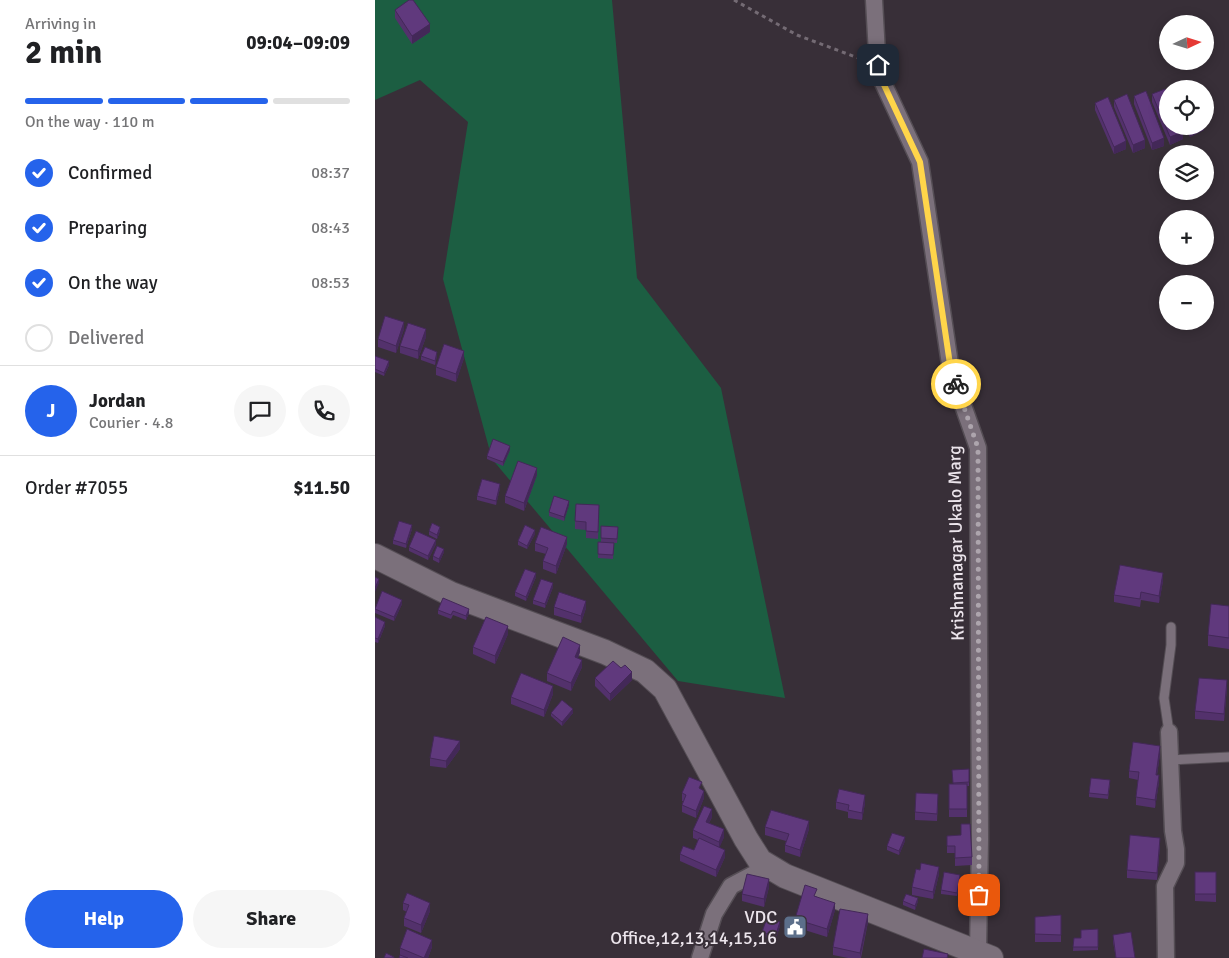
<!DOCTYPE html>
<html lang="en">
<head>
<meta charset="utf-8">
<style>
  :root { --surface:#fff; --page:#f6f6f6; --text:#202124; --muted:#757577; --line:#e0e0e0; --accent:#2563eb }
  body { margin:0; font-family:Signika,sans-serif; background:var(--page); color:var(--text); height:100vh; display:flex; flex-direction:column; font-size:19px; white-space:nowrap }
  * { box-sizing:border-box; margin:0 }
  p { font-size:16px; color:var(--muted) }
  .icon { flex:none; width:28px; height:28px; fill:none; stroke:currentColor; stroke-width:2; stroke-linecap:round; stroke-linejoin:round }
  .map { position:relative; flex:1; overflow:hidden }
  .sheet { display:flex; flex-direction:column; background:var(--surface); width:375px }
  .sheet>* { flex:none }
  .needle { width:32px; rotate:86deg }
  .fabs { position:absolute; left:784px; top:15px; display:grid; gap:10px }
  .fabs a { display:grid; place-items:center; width:55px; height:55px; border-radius:50%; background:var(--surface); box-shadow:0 2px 12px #0003; font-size:25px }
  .pin { position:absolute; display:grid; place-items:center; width:42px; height:42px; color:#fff; margin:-21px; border-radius:10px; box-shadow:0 2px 8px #0006 }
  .courier { position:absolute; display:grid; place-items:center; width:50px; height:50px; margin:-25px; border:4px solid #ffd54a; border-radius:50%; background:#fff; color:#222; box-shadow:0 1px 6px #0007 }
  .overview em { font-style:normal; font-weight:800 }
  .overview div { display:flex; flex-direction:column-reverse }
  .overview { display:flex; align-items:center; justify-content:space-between; height:85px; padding:0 25px }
  h1 { font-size:32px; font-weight:800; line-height:38px }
  .bar { display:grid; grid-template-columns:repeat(4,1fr); gap:8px 5px; align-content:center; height:60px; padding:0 25px }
  .bar i { height:6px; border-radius:4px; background:var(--line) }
  .bar .active { background:var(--accent) }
  .bar p { grid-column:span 4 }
  .line { display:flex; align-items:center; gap:12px; padding:0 25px; border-top:1px solid var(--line) }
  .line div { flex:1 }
  .round { display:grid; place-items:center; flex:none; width:52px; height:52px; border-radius:26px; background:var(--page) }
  ol { padding:0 25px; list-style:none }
  li { display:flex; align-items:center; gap:15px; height:55px }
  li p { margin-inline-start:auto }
  li .icon { padding:5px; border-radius:50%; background:var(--accent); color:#fff; stroke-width:4 }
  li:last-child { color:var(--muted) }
  li i { width:28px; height:28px; border:2px solid var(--line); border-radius:50% }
  .action { display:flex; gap:10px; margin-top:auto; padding:10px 25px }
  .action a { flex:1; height:58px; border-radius:30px; background:var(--accent); color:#fff; font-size:20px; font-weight:800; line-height:58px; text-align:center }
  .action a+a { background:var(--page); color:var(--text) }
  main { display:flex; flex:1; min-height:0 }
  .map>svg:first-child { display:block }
  .green { fill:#1c5e42 }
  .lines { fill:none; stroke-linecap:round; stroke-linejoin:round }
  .lane-casing { stroke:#544d54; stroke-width:11 }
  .street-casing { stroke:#544d54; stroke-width:19 }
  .secondary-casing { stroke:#544d54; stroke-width:26 }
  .path { stroke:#746b74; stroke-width:3; stroke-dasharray:4 4; stroke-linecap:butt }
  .lane { stroke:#7b707b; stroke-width:9 }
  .street { stroke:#7b707b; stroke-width:16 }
  .secondary { stroke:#7b707b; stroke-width:24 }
  .wall { fill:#53316c }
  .shaded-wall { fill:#432858 }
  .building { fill:#60397d; stroke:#432858 }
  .done { stroke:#ada5ad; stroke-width:5; stroke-dasharray:0 9 }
  .route { stroke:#ffd54a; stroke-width:6 }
  .labels { text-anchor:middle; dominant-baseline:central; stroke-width:4; stroke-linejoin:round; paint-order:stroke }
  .street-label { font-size:18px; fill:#ece5ec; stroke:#382f38 }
  .poi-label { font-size:18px; fill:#ece5ec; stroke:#382f38; text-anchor:end }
</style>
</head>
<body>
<main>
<section class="sheet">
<div class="overview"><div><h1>2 min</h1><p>Arriving in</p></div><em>09:04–09:09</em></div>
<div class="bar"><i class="active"></i><i class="active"></i><i class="active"></i><i></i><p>On the way · 110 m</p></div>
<ol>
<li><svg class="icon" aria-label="check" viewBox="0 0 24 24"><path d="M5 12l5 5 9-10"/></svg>Confirmed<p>08:37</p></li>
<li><svg class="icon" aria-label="check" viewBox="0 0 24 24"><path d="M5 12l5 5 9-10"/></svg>Preparing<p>08:43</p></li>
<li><svg class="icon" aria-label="check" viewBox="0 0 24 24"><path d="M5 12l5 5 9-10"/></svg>On the way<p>08:53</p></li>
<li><i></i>Delivered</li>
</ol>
<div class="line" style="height:90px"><b class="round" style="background:var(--accent);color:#fff">J</b><div><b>Jordan</b><p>Courier · 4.8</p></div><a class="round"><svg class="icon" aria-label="chat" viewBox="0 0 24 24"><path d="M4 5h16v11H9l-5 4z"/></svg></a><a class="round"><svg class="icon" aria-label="phone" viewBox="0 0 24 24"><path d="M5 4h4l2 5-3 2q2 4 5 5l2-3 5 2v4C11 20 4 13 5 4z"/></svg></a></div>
<div class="line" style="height:65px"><div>Order #7055</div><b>$11.50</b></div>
<div class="action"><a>Help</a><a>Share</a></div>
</section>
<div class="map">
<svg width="854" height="958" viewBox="0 0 854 958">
  <rect width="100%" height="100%" fill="#382f38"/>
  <!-- green -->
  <path class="green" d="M0 0H237L262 278 346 388 410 698 303 681 117 459 68 279 93 122 45 80 0 100Z"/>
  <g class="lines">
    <!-- lane casing -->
    <g class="lane-casing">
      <g id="lane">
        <path d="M794 732 789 698 796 645V627"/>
        <path d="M795 760 854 757"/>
      </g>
    </g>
    <!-- street casing -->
    <g class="street-casing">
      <g id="street">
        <path d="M499 0 503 72 545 162 576 371 603 448 605 839 603 951"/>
        <path d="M325 958 339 914 356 886 394 866"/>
        <path d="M791 958 790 886 801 863V849L798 831 794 732"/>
      </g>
    </g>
    <!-- secondary casing -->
    <g class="secondary-casing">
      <path id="secondary" d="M0 556 76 594 230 652 270 671 290 689 371 839 385 861 410 876 616 958"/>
    </g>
    <!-- path -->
    <path class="path" d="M359 0 422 35 486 59"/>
    <!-- lane -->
    <use href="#lane" class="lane"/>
    <!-- street -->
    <use href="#street" class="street"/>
    <!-- secondary -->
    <use href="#secondary" class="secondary"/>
  </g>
  <!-- wall -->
  <g class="wall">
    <path d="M20 10 55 32 37 44 20 18Z"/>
    <path d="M777 94 808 139 795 145 777 102Z"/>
    <path d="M759 96 789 146 777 150 759 104Z"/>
    <path d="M739 100 770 148 758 153 739 107Z"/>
    <path d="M720 103 751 149 739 154 720 110Z"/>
    <path d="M810 126H829V130L815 137Z"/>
    <path d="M29 329 21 353 3 347V339Z"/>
    <path d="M51 337 43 359 25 353V346Z"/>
    <path d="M0 356 14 365 9 376 0 372Z"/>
    <path d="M46 356H62L60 365 46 360Z"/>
    <path d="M89 358 81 382 61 375V367Z"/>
    <path d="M135 450 128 466 112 459V456Z"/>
    <path d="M162 475 149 511 130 503V496Z"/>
    <path d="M125 488 121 505 102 500V496Z"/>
    <path d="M194 505 189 521 174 516V512Z"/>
    <path d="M224 512 223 539 211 538V530L200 529V521Z"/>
    <path d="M226 526 243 527 242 543 226 542Z"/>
    <path d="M37 529 31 548 18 544V540Z"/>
    <path d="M54 531H65L62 539 54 535Z"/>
    <path d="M160 534 152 549 143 545V541Z"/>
    <path d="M223 542 239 543 238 559 223 558Z"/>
    <path d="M160 543 192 544 181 574 168 569V561L171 554 160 551Z"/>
    <path d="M61 544 53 560 34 551V547Z"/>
    <path d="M69 552 64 563 58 560V556Z"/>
    <path d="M161 577 151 601 140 596V592Z"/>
    <path d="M788 581 784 603 766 600 765 607 739 602V595Z"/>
    <path d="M178 587 170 608 158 604V600Z"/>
    <path d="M27 604 19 621 0 613V608Z"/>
    <path d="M854 606V649L833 646V635Z"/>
    <path d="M179 607 211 608 206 623 179 615Z"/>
    <path d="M63 610 94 613 91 620 78 615 76 619 63 614Z"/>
    <path d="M0 617 10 626 3 643 0 642Z"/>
    <path d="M133 634 120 664 98 654V647Z"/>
    <path d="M205 652 203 658 207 667 196 691 172 681V673Z"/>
    <path d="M246 668 257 680 235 701 220 686V678Z"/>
    <path d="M852 687 849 721 820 719V711Z"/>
    <path d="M178 694 169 717 136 704V697Z"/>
    <path d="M176 713H198L187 726 176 716Z"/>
    <path d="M85 749 71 768 55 766V758Z"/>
    <path d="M785 754 782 775 784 782 780 808 761 805V797L763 780 754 778V771Z"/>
    <path d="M594 769V786H592V817H574V784H578Z"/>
    <path d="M735 784 733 799 714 797V793Z"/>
    <path d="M327 790 329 798 321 818 307 812V805L308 801H307V793Z"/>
    <path d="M461 802 490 803 487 820 473 818V812L461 809Z"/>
    <path d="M563 802 562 821 540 820V812Z"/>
    <path d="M337 817 334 823 349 837 344 847 350 857 341 877 305 861V854L319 850 323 840 318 838V830Z"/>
    <path d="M390 827 434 829 425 857 410 852V845L411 841 390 835Z"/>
    <path d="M572 836 597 857V865L580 866V853H572Z"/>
    <path d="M530 841 524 855 512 850V846Z"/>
    <path d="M785 845 782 880 752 878V870Z"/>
    <path d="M820 872H841V902L820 901Z"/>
    <path d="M564 874 558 899 537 895V887Z"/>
    <path d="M585 878 582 896 566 894V890Z"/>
    <path d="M394 887 389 907 367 901V894Z"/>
    <path d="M442 896V897L460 910 452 937 420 927V919Z"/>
    <path d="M528 901H543L540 910 528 905Z"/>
    <path d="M28 903 55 911 46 933 29 926V918L32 912 28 910Z"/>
    <path d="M686 915V942H660V917Z"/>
    <path d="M493 922 486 958H473L458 955V947Z"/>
    <path d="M405 926 400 941 387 936V932Z"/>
    <path d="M723 929V950L698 951 699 938H706Z"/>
    <path d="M738 935 760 958H741L738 942Z"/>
    <path d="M57 947 53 958H24L25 956V948Z"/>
  </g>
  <!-- shaded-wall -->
  <g class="shaded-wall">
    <path d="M55 24V32L37 44V36Z"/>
    <path d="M822 126H829V130L815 137V130Z"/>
    <path d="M808 132V139L795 145V137Z"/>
    <path d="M789 138V146L777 150V143Z"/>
    <path d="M770 140V148L758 153V145Z"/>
    <path d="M751 141V149L739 154V147Z"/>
    <path d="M29 322V329L21 353V346Z"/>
    <path d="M51 329V337L43 359V351Z"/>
    <path d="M89 351V358L81 382V374Z"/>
    <path d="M62 352V356L60 365V361Z"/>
    <path d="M14 361V365L9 376V373Z"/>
    <path d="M135 446V450L128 466V462Z"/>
    <path d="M162 468V475L149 511V503Z"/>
    <path d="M125 484V488L121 505V501Z"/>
    <path d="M194 501V505L189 521V517Z"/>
    <path d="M37 525V529L31 548V544Z"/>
    <path d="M65 527V531L62 539V535Z"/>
    <path d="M160 530V534L152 549V546Z"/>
    <path d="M192 537V544L181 574V566Z"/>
    <path d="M61 540V544L53 560V556Z"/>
    <path d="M69 549V552L64 563V559Z"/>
    <path d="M161 573V577L151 601V597Z"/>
    <path d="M788 573V581L784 603V596Z"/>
    <path d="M4 579V583L0 592V588Z"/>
    <path d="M178 583V587L170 608V604Z"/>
    <path d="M27 600V604L19 621V617Z"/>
    <path d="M211 601V608L206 623V616Z"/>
    <path d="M94 609V613L91 620V616Z"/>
    <path d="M10 622V626L3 643V639Z"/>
    <path d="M133 626V634L120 664V656Z"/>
    <path d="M205 645V652L200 664V657Z"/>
    <path d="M207 660V667L196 691V683Z"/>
    <path d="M257 672V680L235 701V694Z"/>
    <path d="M852 680V687L849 721V714Z"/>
    <path d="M178 686V694L169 717V710Z"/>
    <path d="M198 709V713L187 726V722Z"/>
    <path d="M85 741V749L71 768V761Z"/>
    <path d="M785 746V754L781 782V775Z"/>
    <path d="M784 775V782L780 808V800Z"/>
    <path d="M329 791V798L321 818V811Z"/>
    <path d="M490 795V803L487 820V813Z"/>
    <path d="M337 809V817L331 829V822Z"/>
    <path d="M434 821V829L425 857V850Z"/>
    <path d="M349 829V837L344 849V842Z"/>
    <path d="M530 837V841L524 855V851Z"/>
    <path d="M785 838V845L782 880V873Z"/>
    <path d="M350 850V857L341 877V870Z"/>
    <path d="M564 867V874L558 899V892Z"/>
    <path d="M394 879V887L389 907V899Z"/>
    <path d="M543 898V901L540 910V906Z"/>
    <path d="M55 903V911L46 933V925Z"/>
    <path d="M460 903V910L452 937V929Z"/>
    <path d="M493 914V922L485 958V953Z"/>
    <path d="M405 922V926L400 941V937Z"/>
    <path d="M57 940V947L53 958H49Z"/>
  </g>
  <!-- building -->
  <g class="building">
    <path d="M34 0H38L55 24 37 36 20 10Z"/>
    <path d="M809 81 812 89H795V88Z"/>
    <path d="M790 89 792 95V126H805L808 132 795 137 777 94Z"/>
    <path d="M771 91 789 138 777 143 759 96Z"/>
    <path d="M752 94 770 140 758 145 739 100Z"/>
    <path d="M733 97 751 141 739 147 720 103Z"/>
    <path d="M813 126H822L815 130Z"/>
    <path d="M10 316 29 322 21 346 3 339Z"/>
    <path d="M33 323 51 329 43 351 25 346Z"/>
    <path d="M69 344 89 351 81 374 61 367Z"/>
    <path d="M50 347 62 352 60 361 46 356Z"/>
    <path d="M0 356 14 361 9 373 0 369Z"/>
    <path d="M118 439 135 446 128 462 112 456Z"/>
    <path d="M143 461 162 468 149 503 130 496Z"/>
    <path d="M107 479 125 484 121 501 102 496Z"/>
    <path d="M179 496 194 501 189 517 174 512Z"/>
    <path d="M201 504 224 505 223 532 211 531V522L200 521Z"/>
    <path d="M24 521 37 525 31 544 18 540Z"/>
    <path d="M57 523 65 527 62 535 54 531Z"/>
    <path d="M150 525 160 530 152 546 143 541Z"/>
    <path d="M226 526 243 527 242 539 226 538Z"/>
    <path d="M166 527 192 537 181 566 168 561 173 548 160 543Z"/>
    <path d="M41 531 61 540 53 556 34 547Z"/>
    <path d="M223 542 239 543 238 555 223 554Z"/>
    <path d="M62 546 69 549 64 559 58 556Z"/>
    <path d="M745 565 788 573 784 596 766 592 765 599 739 595Z"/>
    <path d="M150 569 161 573 151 597 140 592Z"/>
    <path d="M0 577 4 579 0 588Z"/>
    <path d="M166 579 178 583 170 604 158 600Z"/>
    <path d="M7 591 27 600 19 617 0 609Z"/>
    <path d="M184 592 211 601 206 616 179 607Z"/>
    <path d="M68 598 94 609 91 616 78 611 76 615 63 610Z"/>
    <path d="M836 604 854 606V638L833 635Z"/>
    <path d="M0 617 10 622 3 639 0 638Z"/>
    <path d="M111 617 133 626 120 656 98 647Z"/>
    <path d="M188 637 205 645 200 657 207 660 196 683 172 673Z"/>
    <path d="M238 661 246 668 250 665 257 672 235 694 220 678Z"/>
    <path d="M146 673 178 686 169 710 136 697Z"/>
    <path d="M824 678 852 680 849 714 820 711Z"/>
    <path d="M187 700 198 709 187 722 176 713Z"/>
    <path d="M59 736 85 741 71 761 55 758Z"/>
    <path d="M758 742 785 746 781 775H784L780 800 761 797 764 772 754 771Z"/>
    <path d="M594 769V782L578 783 577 770Z"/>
    <path d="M314 777 327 782 324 788 329 791 321 811 307 805 311 795 307 793Z"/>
    <path d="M716 778 735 780 733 795 714 793Z"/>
    <rect x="574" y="784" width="18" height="25"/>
    <path d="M464 789 490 795 487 813 473 810 474 805 461 802Z"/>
    <path d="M541 793 563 794 562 814 540 812Z"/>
    <path d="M329 806 337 809 331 822 349 829 344 842 318 830Z"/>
    <path d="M396 810 434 821 425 850 410 845 414 834 390 827Z"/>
    <path d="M586 824H595L597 857 580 858V846H572V836L586 835Z"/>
    <path d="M517 833 530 837 524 851 512 846Z"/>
    <path d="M755 835 785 838 782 873 752 870Z"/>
    <path d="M324 838 350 850 341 870 305 854 308 846 319 850Z"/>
    <path d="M546 863 564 867 558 892 537 887 541 869 545 870Z"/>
    <path d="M569 872 585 875 582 893 566 890Z"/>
    <rect x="820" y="872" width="21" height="22"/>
    <path d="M372 874 394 879 389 899 367 894Z"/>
    <path d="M430 885 442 889 439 896 460 903 452 929 420 919Z"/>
    <path d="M32 893 55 903 46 925 29 918 34 905 28 903Z"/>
    <path d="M531 894 543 898 540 906 528 901Z"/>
    <path d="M465 909 493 914 485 953 458 947Z"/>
    <path d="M686 915V935L660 934V917Z"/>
    <path d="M392 918 405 922 400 937 387 932Z"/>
    <path d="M32 929 57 940 49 958 25 948Z"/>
    <path d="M723 929V947H698L699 938H706V930Z"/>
    <path d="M756 932 760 958H741L738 935Z"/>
    <path d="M549 949 573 954 572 958H547Z"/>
    <path d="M11 953 19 957V958H9Z"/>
    <path d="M25 955 33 958H24Z"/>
  </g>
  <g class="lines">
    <!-- done -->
    <path class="done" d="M581 384 603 448 604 895"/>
    <!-- route -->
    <path class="route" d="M503 65V72L545 162 576 371 581 384"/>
  </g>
  <!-- icons -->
  <defs>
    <g id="civic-square" transform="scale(1.25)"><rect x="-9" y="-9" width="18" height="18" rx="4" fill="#5c6f8a" stroke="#382f38"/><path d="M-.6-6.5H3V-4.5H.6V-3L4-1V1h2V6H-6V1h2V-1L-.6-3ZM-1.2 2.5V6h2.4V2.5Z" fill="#fff"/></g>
  </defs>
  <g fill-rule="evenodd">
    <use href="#civic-square" x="420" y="927"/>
  </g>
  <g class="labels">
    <!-- street labels -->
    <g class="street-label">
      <text transform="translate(581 543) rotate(-91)">Krishnanagar Ukalo Marg</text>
    </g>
    <!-- poi labels -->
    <g class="poi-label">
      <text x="402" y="917">VDC<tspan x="402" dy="21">Office,12,13,14,15,16</tspan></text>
    </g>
  </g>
</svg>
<div class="fabs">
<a><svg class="needle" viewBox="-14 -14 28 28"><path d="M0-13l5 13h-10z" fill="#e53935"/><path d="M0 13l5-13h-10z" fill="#757577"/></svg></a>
<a><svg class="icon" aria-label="locate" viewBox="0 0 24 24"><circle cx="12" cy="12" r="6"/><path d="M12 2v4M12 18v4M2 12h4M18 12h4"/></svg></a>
<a><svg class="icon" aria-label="layers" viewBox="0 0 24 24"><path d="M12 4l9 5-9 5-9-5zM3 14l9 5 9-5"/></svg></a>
<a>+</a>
<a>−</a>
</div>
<div class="pin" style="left:604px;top:895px;background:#ea580c"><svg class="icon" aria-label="bag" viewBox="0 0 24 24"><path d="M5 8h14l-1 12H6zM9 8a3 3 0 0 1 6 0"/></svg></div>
<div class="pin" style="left:503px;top:65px;background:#1f2937"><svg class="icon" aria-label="home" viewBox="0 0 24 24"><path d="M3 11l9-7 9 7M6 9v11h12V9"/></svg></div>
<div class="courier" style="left:581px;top:384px"><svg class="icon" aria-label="bike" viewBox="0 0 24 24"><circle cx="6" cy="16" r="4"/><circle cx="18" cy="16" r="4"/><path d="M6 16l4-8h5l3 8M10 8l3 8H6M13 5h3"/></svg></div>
</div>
</main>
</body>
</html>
